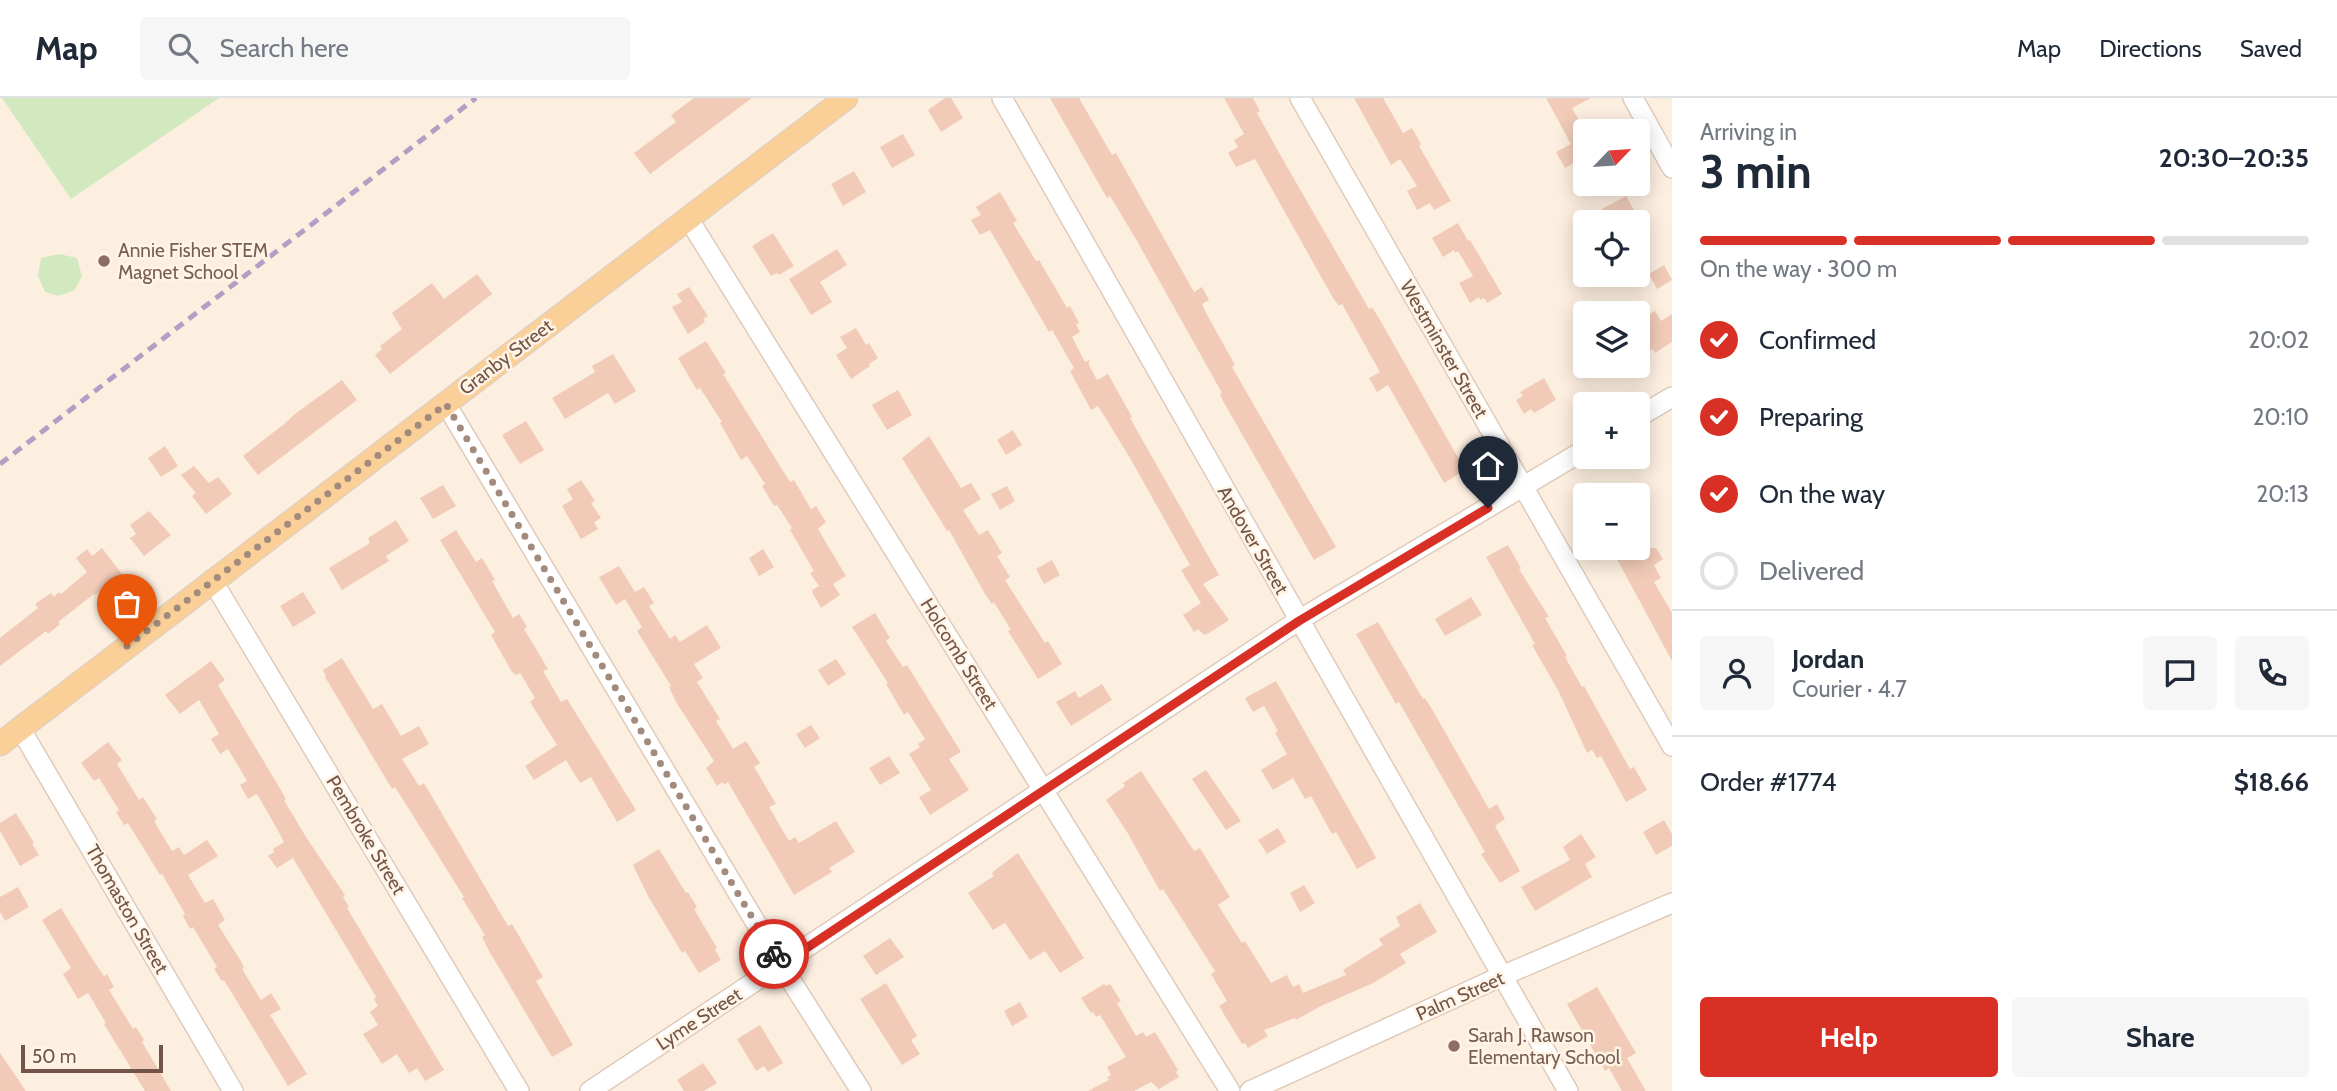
<!DOCTYPE html>
<html lang="en">
<head>
<meta charset="utf-8">
<style>
  :root { --surface:#fff; --page:#f6f6f7; --text:#1f2937; --muted:#747a83; --line:#e0e1e3; --accent:#d93025 }
  body { margin:0; font-family:Cabin,sans-serif; background:var(--page); color:var(--text); height:100vh; display:flex; flex-direction:column; font-size:26px; white-space:nowrap }
  * { box-sizing:border-box; margin:0 }
  p { font-size:23px; color:var(--muted) }
  .icon { flex:none; width:38px; height:38px; fill:none; stroke:currentColor; stroke-width:2; stroke-linecap:round; stroke-linejoin:round }
  .map { position:relative; flex:1; overflow:hidden }
  .sheet { display:flex; flex-direction:column; background:var(--surface); width:665px }
  .sheet>* { flex:none }
  .needle { width:46px; rotate:65deg }
  .buttons { position:absolute; left:1573px; top:21px; display:grid; gap:14px }
  .buttons a { display:grid; place-items:center; width:77px; height:77px; border-radius:7px; background:var(--surface); box-shadow:0 4px 18px #0003; font-size:35px }
  .scale { position:absolute; left:21px; bottom:18px; width:142px; box-sizing:border-box; padding-left:7px; border:4px solid #725548; border-top:0; font-size:19px; line-height:24px; white-space:nowrap; color:#725548; -webkit-text-stroke:5px #fff4e6; paint-order:stroke }
  .pin { position:absolute; display:grid; place-items:center; width:60px; height:60px; color:#fff; margin:-72px -30px; border-radius:50% 50% 50% 0; rotate:-45deg; box-shadow:0 0 7px #0007 }
  .pin .icon { rotate:45deg }
  .courier { position:absolute; display:grid; place-items:center; width:70px; height:70px; margin:-35px; border:5px solid #d93025; border-radius:50%; background:#fff; color:#222; box-shadow:0 2px 9px #0007 }
  .overview em { font-style:normal; font-weight:700 }
  .overview div { display:flex; flex-direction:column-reverse }
  .overview { display:flex; align-items:center; justify-content:space-between; height:119px; padding:0 28px }
  h1 { font-size:46px; font-weight:700; line-height:52px }
  .bar { display:grid; grid-template-columns:repeat(4,1fr); gap:10px 7px; align-content:center; height:84px; padding:0 28px }
  .bar i { height:9px; border-radius:5px; background:var(--line) }
  .bar .current { background:var(--accent) }
  .bar p { grid-column:span 4 }
  .line { display:flex; align-items:center; gap:18px; padding:0 28px; border-top:2px solid var(--line) }
  .line div { flex:1 }
  .round { display:grid; place-items:center; flex:none; width:74px; height:74px; border-radius:7px; background:var(--page) }
  ol { padding:0 28px; list-style:none }
  li { display:flex; align-items:center; gap:21px; height:77px }
  li p { margin-inline-start:auto }
  li .icon { padding:7px; border-radius:50%; background:var(--accent); color:#fff; stroke-width:4 }
  li:last-child { color:var(--muted) }
  li i { width:38px; height:38px; border:4px solid var(--line); border-radius:50% }
  .action { display:flex; gap:14px; margin-top:auto; padding:14px 28px }
  .action a { flex:1; height:80px; border-radius:7px; background:var(--accent); color:#fff; font-size:28px; font-weight:700; line-height:80px; text-align:center }
  .action a+a { background:var(--page); color:var(--text) }
  header { display:flex; align-items:center; gap:42px; box-sizing:border-box; height:98px; padding:0 35px; background:var(--surface); border-bottom:2px solid var(--line) }
  header strong { font-size:33px }
  nav { display:flex; gap:38px; margin-inline-start:auto; font-size:24px }
  .search { width:490px; height:63px; background:var(--page); display:flex; align-items:center; gap:18px; box-sizing:border-box; padding:0 24px; border-radius:7px; color:var(--muted); font-size:26px }
  main { display:flex; flex:1; min-height:0 }
  .map>svg:first-child { display:block }
  .green { fill:#d2e9bf }
  .building { fill:#f1cbb8 }
  .lines { fill:none; stroke-linecap:round; stroke-linejoin:round }
  .minor-casing { stroke:#dfcbbc; stroke-width:22 }
  .major-casing { stroke:#d8cfcc; stroke-width:25 }
  .minor { stroke:#fff; stroke-width:19 }
  .major { stroke:#fad098; stroke-width:23 }
  .rail { stroke:#b1a0c4; stroke-width:5; stroke-dasharray:10 7; stroke-linecap:butt }
  .done { stroke:#a28b7d; stroke-width:7; stroke-dasharray:0 12.6 }
  .route { stroke:#d93025; stroke-width:9 }
  .education-dot { fill:#8d6e63; stroke:#fff4e6; stroke-width:2.5 }
  .labels { text-anchor:middle; dominant-baseline:central; stroke-width:5; stroke-linejoin:round; paint-order:stroke }
  .education-label { font-size:19px; fill:#785e54; stroke:#fff4e6; text-anchor:start }
  .street-label { font-size:19px; fill:#725548; stroke:#fff4e6 }
</style>
</head>
<body>
<header>
<strong>Map</strong>
<div class="search"><svg class="icon" aria-label="search" viewBox="0 0 24 24"><circle cx="10" cy="10" r="6"/><path d="M15 15l6 6"/></svg>Search here</div>
<nav><a>Map</a><a>Directions</a><a>Saved</a></nav>
</header>
<main>
<div class="map">
<svg width="1672" height="993" viewBox="0 0 1672 993">
  <rect width="100%" height="100%" fill="#fcefe0"/>
  <!-- green -->
  <g class="green">
    <path d="M2 0H219L71 101Z"/>
    <path d="M59 156 77 160 82 178 75 192 58 198 45 194 38 178 41 160Z"/>
  </g>
  <!-- building -->
  <g class="building">
    <path d="M694 0H752L650 76 634 55 676 24 671 17Z"/>
    <path d="M945 0H951L963 20 941 34 928 12Z"/>
    <path d="M1050 0H1079L1112 57 1116 55 1194 194 1202 189 1209 202 1202 206 1205 213 1235 267 1232 269 1336 449 1314 462 1223 303 1220 296 1222 295 1137 143 1110 98 1107 100Z"/>
    <path d="M1224 0H1253L1260 13 1257 15 1282 60 1369 211 1372 209 1380 222 1465 372 1444 385 1388 287 1377 294 1369 280 1380 274 1342 206 1339 208 1333 200 1255 61 1236 69 1228 55 1238 49 1234 42 1244 36Z"/>
    <path d="M1354 0H1383L1403 35 1412 30 1421 46 1419 48 1451 103 1434 112 1430 105 1417 112 1407 93 1417 88 1400 61 1391 67Z"/>
    <path d="M1546 0H1591L1572 10 1586 35V73L1579 62 1565 70 1556 54 1571 46Z"/>
    <path d="M903 36 915 57 892 70 880 49Z"/>
    <path d="M854 73 866 94 843 108 831 86Z"/>
    <path d="M1000 94 1017 123 1013 125 1036 163 1039 162 1067 210 1070 208 1079 225 1076 226 1080 234 1072 239 1085 264 1089 262V267L1097 282 1108 276 1132 319 1130 320 1219 477 1203 486 1229 522 1209 535 1204 537 1198 531 1194 534 1183 517 1201 505 1181 472 1190 467 1130 360 1098 308 1091 312 1070 273 1074 270 1052 232 1049 234 990 132 980 137 971 122 981 117 976 109Z"/>
    <path d="M1626 98 1636 116 1622 124H1609L1602 111Z"/>
    <path d="M1458 125 1468 143 1470 142 1502 196 1487 205 1484 200 1480 202 1479 199 1470 205 1459 185 1473 178 1458 153 1455 155 1454 152 1443 159 1432 140Z"/>
    <path d="M773 135 794 168 779 177 777 175 771 178 752 148Z"/>
    <path d="M837 151 847 167 820 184 832 204 811 217 789 181Z"/>
    <path d="M1664 167 1672 182 1657 191 1649 176Z"/>
    <path d="M477 176 492 196 390 276 375 257 382 251 380 248 402 231 392 215 432 185 444 201Z"/>
    <path d="M689 189 708 218 703 221 705 224 688 236 672 209 682 204 677 196Z"/>
    <path d="M1655 213 1661 223 1672 216V244L1655 255 1653 251 1645 255 1638 243V223Z"/>
    <path d="M856 230 866 247 869 245 878 260 869 266 870 268 851 281 836 257 847 250 840 239Z"/>
    <path d="M706 243 726 275 723 276 790 384 794 382 811 411 816 408 826 424 818 431 846 478 833 486 840 497 821 510 813 496 812 492 819 488 810 475 814 473 790 432 792 430 777 407 774 408 762 388 765 386 747 358 741 362 720 325 722 324 700 290 697 292 678 260Z"/>
    <path d="M613 256 636 293 615 306 608 295 565 321 552 300 595 274 592 268Z"/>
    <path d="M1544 280 1556 302 1534 315 1531 311 1524 316 1516 302 1523 298 1520 294Z"/>
    <path d="M342 282 357 302 258 377 243 358 284 326 296 315Z"/>
    <path d="M898 292 912 317 887 332 872 307Z"/>
    <path d="M526 323 544 352 520 366 502 337Z"/>
    <path d="M1013 332 1022 347 1006 357 997 342Z"/>
    <path d="M929 338 961 390 971 385 981 401 963 412 979 437 988 432 1002 455 997 458 1010 479 1005 482 1045 545 1048 543 1062 566 1038 581 1008 533 1011 532 994 504 992 506 985 496 949 432 947 433 902 360Z"/>
    <path d="M165 348 178 368 161 379 148 360Z"/>
    <path d="M194 368 209 385 218 379 232 396 206 416 192 398 196 395 181 377Z"/>
    <path d="M581 382 595 403 591 405 601 420 594 424 598 431 581 441 562 408 573 401 567 391Z"/>
    <path d="M443 387 456 408 433 421 420 400Z"/>
    <path d="M1007 388 1015 403 1000 412 991 396Z"/>
    <path d="M149 413 171 437 144 458 130 440 136 436 130 427Z"/>
    <path d="M396 422 409 443 386 458 389 463 342 492 329 470 370 445 368 440Z"/>
    <path d="M456 432 476 464 482 460 495 482 492 483 513 520 519 516 527 529 524 531 548 571 543 573 561 604 567 601 636 712 617 724 591 679 580 685 566 662 534 682 525 668 557 647 530 604 535 600 520 575 516 577 512 574 491 537 495 534 440 442Z"/>
    <path d="M1508 447 1521 470 1519 471 1549 519 1545 520 1567 558 1565 559 1582 589 1584 588 1630 671 1634 669 1647 692 1626 704 1601 658 1597 660 1592 652 1587 655 1559 594 1532 547 1535 546 1486 459Z"/>
    <path d="M102 450 122 476 112 484 114 486 104 494 102 492 95 497 94 496 58 524 60 526 48 536 46 533 0 568V540L38 510 35 506 51 495 54 499 59 494 61 496 87 474 76 460 87 451 92 458Z"/>
    <path d="M1611 450H1656L1663 461 1654 467 1661 480 1654 484 1672 515V563Z"/>
    <path d="M763 451 774 469 759 478 749 460Z"/>
    <path d="M1052 462 1060 477 1044 486 1036 471Z"/>
    <path d="M619 468 635 494 644 489 654 505 649 508 670 541 675 537 680 544 707 527 721 550 694 566 703 580 697 584 720 621 716 623 733 651 746 643 760 665 754 669 776 706 769 709 789 743 795 739 799 745 836 723 855 754 829 770 832 774 794 797 728 684 724 687 723 684 717 688 706 670 714 663 676 604 669 589 671 588 637 533 642 529 625 501 616 507 599 479Z"/>
    <path d="M303 494 316 515 293 529 280 508Z"/>
    <path d="M1471 499 1482 517 1445 538 1435 521Z"/>
    <path d="M875 515 890 540 886 543 903 569 907 567 961 654 949 661 969 692 930 717 919 699 931 692 909 656 920 649 918 646 925 641 908 614 904 617 886 586 888 585 852 529Z"/>
    <path d="M1378 524 1423 601 1425 600 1433 613 1489 711 1497 706 1505 721 1495 728 1520 773 1500 785 1481 756 1485 754 1399 604 1396 606 1356 536Z"/>
    <path d="M342 560 373 611 382 606 401 638 419 628 429 646 402 661 419 688 424 685 508 828 512 826 543 879 536 883 573 947 552 959 489 853 482 839 485 837 462 800 464 799 395 689 392 691 325 579 326 578 323 572Z"/>
    <path d="M836 561 846 576 828 588 818 572Z"/>
    <path d="M211 563 225 582 218 587 278 687 286 701 284 702 306 739 345 797 343 799 349 809 347 810 444 972 425 983 417 970 409 975 397 956 382 966 363 936 378 927 370 914 378 908 374 901 376 899 293 760 277 770 268 758 274 754 273 751 284 744 276 729 257 696 248 701 240 687 247 683 228 651 220 656 211 641 219 636 199 602 180 616 165 597Z"/>
    <path d="M1276 583 1372 752 1376 760 1357 771 1336 734 1332 736 1311 698 1305 701 1293 680 1273 692 1261 672 1287 656 1275 635 1278 633 1264 608 1253 614 1245 600Z"/>
    <path d="M1102 586 1112 602 1071 628 1056 604 1075 593 1079 600Z"/>
    <path d="M811 627 820 640 805 650 796 636Z"/>
    <path d="M108 644 122 662 117 666 139 702 143 699 157 721 154 723 172 753 179 749 184 757 207 742 218 758 188 777 205 805 213 801 225 822 218 827 241 863 244 870 242 871 261 902 271 895 281 911 270 917 307 976 288 988 224 882 222 883 214 871 217 869 193 829 190 831 183 818 185 816 162 776 160 777 128 725 124 727 116 714 119 712 99 680 94 683 81 665Z"/>
    <path d="M889 658 900 675 880 687 869 670Z"/>
    <path d="M1206 672 1241 723 1226 732 1192 681Z"/>
    <path d="M1141 673 1194 753 1200 750 1230 799 1218 807 1242 845 1245 843 1271 885 1287 877 1293 889 1299 886 1303 895 1346 877 1343 872 1383 847 1379 841 1400 828 1396 819 1420 805 1437 834 1400 856 1406 865 1373 885 1321 908 1296 922 1295 920 1264 932 1268 938 1248 950 1245 945 1242 946 1219 908 1227 903 1211 876 1215 873 1163 791 1160 793 1127 734 1106 702 1125 688 1123 685Z"/>
    <path d="M16 715 34 745 32 746 39 757 20 768 0 733V725Z"/>
    <path d="M1664 722 1672 736V748L1656 757 1643 734Z"/>
    <path d="M1278 730 1286 744 1267 756 1258 742Z"/>
    <path d="M1581 736 1596 759 1585 766 1592 779 1535 813 1521 789 1570 762 1563 749Z"/>
    <path d="M659 751 686 795 688 794 697 809 694 811 714 845 717 850 715 852 721 862 699 875 685 853 682 855 648 798 633 767Z"/>
    <path d="M1018 755 1084 860 1060 875 1045 853 1030 862 1005 825 993 832 968 795 994 778 992 775 995 772Z"/>
    <path d="M1304 787 1315 805 1300 814 1290 795Z"/>
    <path d="M18 789 29 809 5 823 0 814V799Z"/>
    <path d="M61 810 93 862 104 878 107 876 114 889 109 892 133 931 136 929 144 942 142 944 171 993H145L104 926 106 925 88 895 78 901 63 876 71 870 42 822Z"/>
    <path d="M890 840 904 859 876 877 863 858Z"/>
    <path d="M886 885 917 938 911 942 920 956 902 967 860 901Z"/>
    <path d="M1104 886 1106 888 1110 886 1121 903 1117 905 1136 938 1143 934 1146 939 1155 934 1178 972 1176 974 1179 979 1159 991 1151 984 1134 993H1088L1109 982 1107 979 1111 977 1107 969 1126 959 1100 917 1096 919 1093 914 1091 915 1081 900Z"/>
    <path d="M1597 889 1636 955 1627 960 1646 993H1622L1609 970 1605 973 1567 906Z"/>
    <path d="M1020 904 1028 919 1012 928 1004 913Z"/>
    <path d="M760 927 783 965 768 974 764 968 756 973 737 941Z"/>
    <path d="M0 955 26 993H0Z"/>
    <path d="M703 965 717 985 704 993H684L677 982Z"/>
  </g>
  <g class="lines">
    <!-- minor casing -->
    <g class="minor-casing">
      <g id="minor">
        <path d="M1002 0 1568 993"/>
        <path d="M1300 0 1672 648"/>
        <path d="M1633 0 1672 70"/>
        <path d="M688 120 1230 993"/>
        <path d="M446 306 781 867 861 993"/>
        <path d="M1638 319 1672 299"/>
        <path d="M212 482 519 993"/>
        <path d="M20 630 233 993"/>
        <path d="M590 993 1299 522 1586 351"/>
        <path d="M1250 993 1502 878 1672 805"/>
      </g>
    </g>
    <!-- major casing -->
    <g class="major-casing">
      <path id="major" d="M0 646 846 0"/>
    </g>
    <!-- minor -->
    <use href="#minor" class="minor"/>
    <!-- major -->
    <use href="#major" class="major"/>
    <!-- rail -->
    <path class="rail" d="M0 366 476 0"/>
  </g>
  <g class="lines">
    <!-- done -->
    <path class="done" d="M127 548 446 306 774 856"/>
    <!-- route -->
    <path class="route" d="M774 856 781 867 1299 523 1488 410"/>
  </g>
  <!-- markers -->
  <g class="education-dot">
    <circle cx="104" cy="163" r="7"/>
    <circle cx="1454" cy="948" r="7"/>
  </g>
  <g class="labels">
    <!-- education labels -->
    <g class="education-label">
      <text x="118" y="152">Annie Fisher STEM<tspan x="118" dy="22">Magnet School</tspan></text>
      <text x="1468" y="937">Sarah J. Rawson<tspan x="1468" dy="22">Elementary School</tspan></text>
    </g>
    <!-- street labels -->
    <g class="street-label">
      <text transform="translate(1444 251) rotate(60)">Westminster Street</text>
      <text transform="translate(506 259) rotate(-37)">Granby Street</text>
      <text transform="translate(1253 442) rotate(60)">Andover Street</text>
      <text transform="translate(959 556) rotate(58)">Holcomb Street</text>
      <text transform="translate(366 737) rotate(59)">Pembroke Street</text>
      <text transform="translate(127 811) rotate(60)">Thomaston Street</text>
      <text transform="translate(1460 898) rotate(-24)">Palm Street</text>
      <text transform="translate(699 921) rotate(-33)">Lyme Street</text>
    </g>
  </g>
</svg>
<div class="buttons">
<a><svg class="needle" viewBox="-14 -14 28 28"><path d="M0-13l5 13h-10z" fill="#e53935"/><path d="M0 13l5-13h-10z" fill="#747a83"/></svg></a>
<a><svg class="icon" aria-label="locate" viewBox="0 0 24 24"><circle cx="12" cy="12" r="6"/><path d="M12 2v4M12 18v4M2 12h4M18 12h4"/></svg></a>
<a><svg class="icon" aria-label="layers" viewBox="0 0 24 24"><path d="M12 4l9 5-9 5-9-5zM3 14l9 5 9-5"/></svg></a>
<a>+</a>
<a>−</a>
</div>
<div class="scale">50 m</div>
<div class="pin" style="left:127px;top:548px;background:#ea580c"><svg class="icon" aria-label="bag" viewBox="0 0 24 24"><path d="M5 8h14l-1 12H6zM9 8a3 3 0 0 1 6 0"/></svg></div>
<div class="pin" style="left:1488px;top:410px;background:#1f2937"><svg class="icon" aria-label="home" viewBox="0 0 24 24"><path d="M3 11l9-7 9 7M6 9v11h12V9"/></svg></div>
<div class="courier" style="left:774px;top:856px"><svg class="icon" aria-label="bike" viewBox="0 0 24 24"><circle cx="6" cy="16" r="4"/><circle cx="18" cy="16" r="4"/><path d="M6 16l4-8h5l3 8M10 8l3 8H6M13 5h3"/></svg></div>
</div>
<section class="sheet">
<div class="overview"><div><h1>3 min</h1><p>Arriving in</p></div><em>20:30–20:35</em></div>
<div class="bar"><i class="current"></i><i class="current"></i><i class="current"></i><i></i><p>On the way · 300 m</p></div>
<ol>
<li><svg class="icon" aria-label="check" viewBox="0 0 24 24"><path d="M5 12l5 5 9-10"/></svg>Confirmed<p>20:02</p></li>
<li><svg class="icon" aria-label="check" viewBox="0 0 24 24"><path d="M5 12l5 5 9-10"/></svg>Preparing<p>20:10</p></li>
<li><svg class="icon" aria-label="check" viewBox="0 0 24 24"><path d="M5 12l5 5 9-10"/></svg>On the way<p>20:13</p></li>
<li><i></i>Delivered</li>
</ol>
<div class="line" style="height:126px"><a class="round"><svg class="icon" aria-label="person" viewBox="0 0 24 24"><circle cx="12" cy="8" r="4"/><path d="M4 21q1-7 8-7t8 7"/></svg></a><div><b>Jordan</b><p>Courier · 4.7</p></div><a class="round"><svg class="icon" aria-label="chat" viewBox="0 0 24 24"><path d="M4 5h16v11H9l-5 4z"/></svg></a><a class="round"><svg class="icon" aria-label="phone" viewBox="0 0 24 24"><path d="M5 4h4l2 5-3 2q2 4 5 5l2-3 5 2v4C11 20 4 13 5 4z"/></svg></a></div>
<div class="line" style="height:91px"><div>Order #1774</div><b>$18.66</b></div>
<div class="action"><a>Help</a><a>Share</a></div>
</section>
</main>
</body>
</html>
